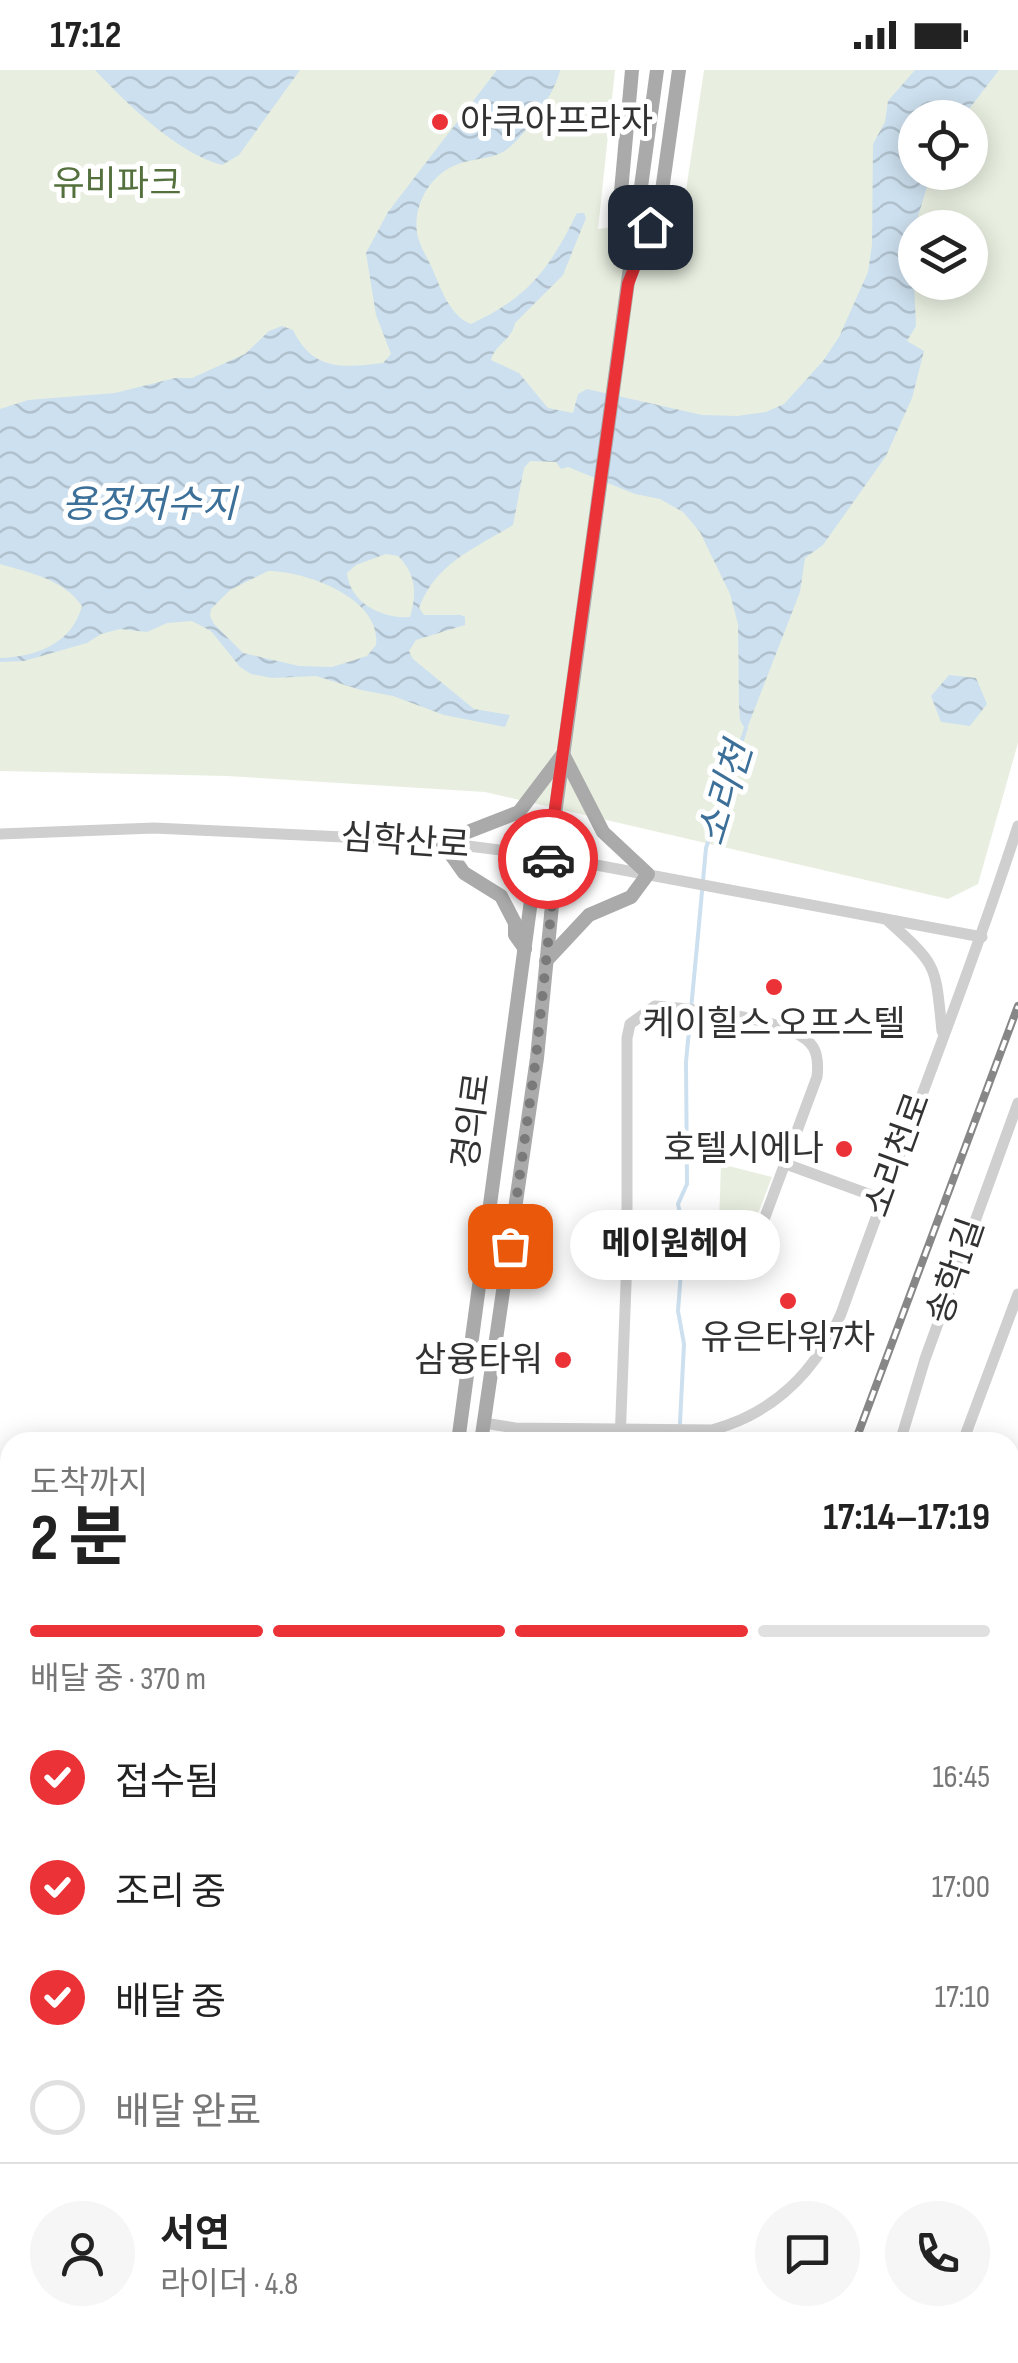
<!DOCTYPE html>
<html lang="ko">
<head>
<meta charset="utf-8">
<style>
  :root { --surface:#fff; --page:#f6f6f6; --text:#222; --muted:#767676; --line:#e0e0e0; --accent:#eb3237 }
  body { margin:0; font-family:"Sofia Sans Condensed","Noto Sans KR",sans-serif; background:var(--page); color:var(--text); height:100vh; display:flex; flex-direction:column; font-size:38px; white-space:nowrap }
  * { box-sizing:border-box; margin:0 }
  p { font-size:32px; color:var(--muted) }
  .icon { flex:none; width:55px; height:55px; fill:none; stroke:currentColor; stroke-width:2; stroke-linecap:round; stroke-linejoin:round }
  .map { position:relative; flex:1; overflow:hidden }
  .side { position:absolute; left:0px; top:1362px; width:1020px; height:932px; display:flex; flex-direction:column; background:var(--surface); border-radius:30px 30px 0 0; box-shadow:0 5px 25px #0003 }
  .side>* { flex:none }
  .controls { position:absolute; left:898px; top:30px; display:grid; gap:20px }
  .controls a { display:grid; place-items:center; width:90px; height:90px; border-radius:50%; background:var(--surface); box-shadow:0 5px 25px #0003; font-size:50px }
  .pin { position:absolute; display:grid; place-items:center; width:85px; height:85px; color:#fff; margin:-42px; border-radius:20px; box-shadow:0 5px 15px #0006 }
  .courier { position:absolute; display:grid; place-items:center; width:100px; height:100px; margin:-50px; border:8px solid #eb3237; border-radius:50%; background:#fff; color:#222; box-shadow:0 2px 12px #0007 }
  .bubble { position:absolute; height:70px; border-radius:35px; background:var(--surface); box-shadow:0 5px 25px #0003; font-size:32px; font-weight:700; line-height:70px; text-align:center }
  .head em { font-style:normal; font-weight:700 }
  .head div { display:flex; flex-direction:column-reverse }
  .head { display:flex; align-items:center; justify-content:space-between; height:170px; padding:0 30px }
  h1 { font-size:65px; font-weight:700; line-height:75px }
  .bar { display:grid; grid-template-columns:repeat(4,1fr); gap:15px 10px; align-content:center; height:120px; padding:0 30px }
  .bar i { height:12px; border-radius:8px; background:var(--line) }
  .bar .selected { background:var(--accent) }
  .bar p { grid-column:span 4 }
  .line { display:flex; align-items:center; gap:25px; padding:0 30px; border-top:2px solid var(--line) }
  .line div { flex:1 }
  .round { display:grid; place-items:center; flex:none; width:105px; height:105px; border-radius:52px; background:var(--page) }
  ol { padding:0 30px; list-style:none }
  li { display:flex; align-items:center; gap:30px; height:110px }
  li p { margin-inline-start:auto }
  li .icon { padding:10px; border-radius:50%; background:var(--accent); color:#fff; stroke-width:4 }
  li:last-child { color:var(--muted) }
  li i { width:55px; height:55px; border:5px solid var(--line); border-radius:50% }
  .status { display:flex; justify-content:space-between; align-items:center; height:70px; padding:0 50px; background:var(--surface); direction:ltr }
  .status svg { height:28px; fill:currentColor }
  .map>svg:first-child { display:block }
  .park { fill:#e8efe0; fill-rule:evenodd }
  .water { fill:url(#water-waves); fill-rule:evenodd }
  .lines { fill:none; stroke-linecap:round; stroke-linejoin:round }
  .stream { stroke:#cde0ef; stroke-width:4 }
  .major-tunnel { stroke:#d6d6d6; stroke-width:14; stroke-dasharray:14 7; stroke-linecap:butt }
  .minor { stroke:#cfcfcf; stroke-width:11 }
  .major { stroke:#aaa; stroke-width:14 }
  .rail-casing { stroke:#878787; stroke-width:8 }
  .rail { stroke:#fff; stroke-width:4; stroke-dasharray:11; stroke-linecap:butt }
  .done { stroke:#7a7a7a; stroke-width:10; stroke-dasharray:0 18 }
  .route { stroke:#eb3237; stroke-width:12 }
  .poi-dot { fill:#eb3237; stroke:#fff; stroke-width:4 }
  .labels { text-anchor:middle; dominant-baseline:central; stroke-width:10; stroke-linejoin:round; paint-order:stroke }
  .poi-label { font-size:35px; fill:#323232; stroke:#fff }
  .park-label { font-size:35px; fill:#53703d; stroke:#fff }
  .street-label { font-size:35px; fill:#323232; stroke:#fff }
  .water-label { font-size:38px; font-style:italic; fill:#3c7099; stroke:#fff }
</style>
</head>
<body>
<div class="status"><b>17:12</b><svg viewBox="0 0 49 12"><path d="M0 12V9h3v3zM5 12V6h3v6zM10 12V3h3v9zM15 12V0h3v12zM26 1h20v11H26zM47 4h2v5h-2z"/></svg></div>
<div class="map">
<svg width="1018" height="2293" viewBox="0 0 1018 2293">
  <defs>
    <pattern id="water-waves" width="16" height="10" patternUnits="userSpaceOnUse" patternTransform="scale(2.5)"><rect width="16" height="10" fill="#cde0ef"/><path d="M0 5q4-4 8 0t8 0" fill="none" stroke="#b0c1cd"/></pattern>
  </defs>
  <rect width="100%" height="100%" fill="#fff"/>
  <!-- park -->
  <g class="park">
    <path d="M0 0H615L598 159 682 147 704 0H1018V673L978 814 948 829 485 722 227 706 0 701ZM915 48H970V102H915ZM915 158H970V212H915Z"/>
    <path d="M721 1094 772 1107 743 1183 732 1187 718 1184Z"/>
  </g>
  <!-- water -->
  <g class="water">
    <path d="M95 0H300L239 85 222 95C178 84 126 33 95 0Z"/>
    <path d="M497 0H560C556 22 523 70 503 82 490 89 472 89 458 94 430 104 413 135 417 163 419 175 427 187 432 198 441 219 450 246 471 254 528 228 550 198 577 143H584L586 148 563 205 515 253C512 270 494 275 491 290L519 303 548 338 573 343 578 324 587 319 702 345 737 346 766 342 784 334 823 291 839 267 868 202 872 175 873 74 885 52 888 31 915 0H999L963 47 915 48V102L931 103 915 157 913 189 916 256 907 271 924 281 912 328 886 386 823 475 805 488 800 522 746 661 740 650 739 636 738 554 730 524 700 462 683 442 660 429 635 424 568 397 561 399 556 392 530 391 524 398 513 455C474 479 436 493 419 538L424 545H461L465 547V555L416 570 409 581 413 589 474 639 510 645 505 657 444 645 393 626 361 620 316 606 272 608 251 604 240 597 211 561 192 551 167 553 147 562 120 559 101 564 87 573 24 591 0 592V588C35 587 72 574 82 536 63 509 30 503 0 494V339L28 330 115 323 175 308H192L245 284 269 261 282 256 293 260C313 301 342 298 383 293L391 284 376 245 366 183 388 142ZM386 484 398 486C416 504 417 523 410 547 382 549 350 533 347 503L356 495ZM268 501C305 501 382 528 376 575L367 586 332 597 299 596 243 583 214 554 210 546 211 539 230 520Z"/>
    <path d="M949 605 976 608 987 634 970 656 941 652 931 626Z"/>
  </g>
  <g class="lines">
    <!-- stream -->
    <g class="stream">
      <path d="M679 1372 684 1274 678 1241 684 1163 678 1134 687 1114 686 992 697 876 706 778 746 658"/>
      <path d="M670 2293 671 2285"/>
    </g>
    <!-- major-tunnel -->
    <g class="major-tunnel">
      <path d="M375 2285V2293"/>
      <path d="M386 2293V2285"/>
    </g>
    <!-- minor -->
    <g class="minor">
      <path d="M0 764 154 758 428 771 548 786 982 867"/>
      <path d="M887 850C938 896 935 893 942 961"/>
      <path d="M786 1094 882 1129"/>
      <path d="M484 1353 515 1358 712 1360C775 1343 815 1302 841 1244 899 1081 964 921 1018 756"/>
      <path d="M965 1366 1018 1224"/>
      <path d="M620 1372 627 1188V968L630 954 655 936C690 939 794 947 813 977 818 985 818 998 817 1007L749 1190C711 1204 667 1186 627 1188"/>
      <path d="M900 1372 925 1289 1018 1033"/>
      <path d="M1010 1541 1018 1545"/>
      <path d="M1010 1671 1018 1676"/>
      <path d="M1010 2087H1015L1010 2174"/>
      <path d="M0 2173 10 2170"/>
      <path d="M588 2285 589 2293"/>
      <path d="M921 2285 931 2293"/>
      <path d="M504 2293 507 2285"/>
      <path d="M762 2293V2285"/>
      <path d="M999 2293 1000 2285"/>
    </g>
    <!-- major -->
    <g class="major">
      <path d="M625 179 621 122 632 0"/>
      <path d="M637 190 661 128 679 0"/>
      <path d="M525 879 515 865V853L501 826 464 803 442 772 519 742 563 684 603 762 648 804 631 827 589 845 546 891"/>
      <path d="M458 1372 532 823 534 814 546 803 554 752 657 0"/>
      <path d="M481 1372 537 988 554 815 546 803"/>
      <path d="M397 2285V2293"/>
      <path d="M362 2293V2285"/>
    </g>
    <!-- rail casing -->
    <g class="rail-casing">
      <g id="rail">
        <path d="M855 1372 1018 936"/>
        <path d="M736 2293V2285"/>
      </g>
    </g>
    <!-- rail -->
    <use href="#rail" class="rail"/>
  </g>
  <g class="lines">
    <!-- done -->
    <path class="done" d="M510 1176 536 988 554 815 546 803 548 789"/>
    <!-- route -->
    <path class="route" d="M548 789 628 214 650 157"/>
  </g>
  <!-- markers -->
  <g class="poi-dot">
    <circle cx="440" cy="52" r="10"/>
    <circle cx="774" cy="917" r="10"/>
    <circle cx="844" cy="1079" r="10"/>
    <circle cx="788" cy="1231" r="10"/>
    <circle cx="563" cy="1290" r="10"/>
  </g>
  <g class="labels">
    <!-- poi labels -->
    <g class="poi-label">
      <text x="460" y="52" text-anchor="start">아쿠아프라자</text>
      <text x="774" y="954">케이힐스 오프스텔</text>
      <text x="824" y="1079" text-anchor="end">호텔시에나</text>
      <text x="788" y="1268">유은타워7차</text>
      <text x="543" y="1290" text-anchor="end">삼융타워</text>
    </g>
    <!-- park labels -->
    <g class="park-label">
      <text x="117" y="114">유비파크</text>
    </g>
    <!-- street labels -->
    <g class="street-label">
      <text transform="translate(405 772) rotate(4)">심학산로</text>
      <text transform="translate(472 1051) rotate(-82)">경의로</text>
      <text transform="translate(898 1085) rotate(-70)">소리천로</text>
      <text transform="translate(956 1201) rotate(-71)">송학1길</text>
    </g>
    <!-- water labels -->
    <g class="water-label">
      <text x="149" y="435">용정저수지</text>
      <text transform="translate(726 724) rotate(-73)">소리천</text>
    </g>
  </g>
</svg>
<div class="controls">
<a><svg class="icon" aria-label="locate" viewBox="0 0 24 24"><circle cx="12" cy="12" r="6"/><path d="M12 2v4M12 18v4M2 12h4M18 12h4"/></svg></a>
<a><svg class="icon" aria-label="layers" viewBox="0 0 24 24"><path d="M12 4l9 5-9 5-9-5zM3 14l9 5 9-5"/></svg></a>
</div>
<div class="pin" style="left:510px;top:1176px;background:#ea580c"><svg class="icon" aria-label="bag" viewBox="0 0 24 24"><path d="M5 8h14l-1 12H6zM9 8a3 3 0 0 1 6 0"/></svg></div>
<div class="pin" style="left:650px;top:157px;background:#1f2937"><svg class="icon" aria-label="home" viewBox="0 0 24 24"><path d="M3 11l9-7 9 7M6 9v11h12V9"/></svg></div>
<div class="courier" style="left:548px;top:789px"><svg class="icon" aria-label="car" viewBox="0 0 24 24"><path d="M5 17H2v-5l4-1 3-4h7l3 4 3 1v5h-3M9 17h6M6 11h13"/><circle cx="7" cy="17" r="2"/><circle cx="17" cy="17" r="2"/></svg></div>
<div class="bubble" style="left:570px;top:1140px;width:210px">메이원헤어</div>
<section class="side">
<div class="head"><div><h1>2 분</h1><p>도착까지</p></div><em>17:14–17:19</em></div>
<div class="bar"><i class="selected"></i><i class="selected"></i><i class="selected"></i><i></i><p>배달 중 · 370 m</p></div>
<ol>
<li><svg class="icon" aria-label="check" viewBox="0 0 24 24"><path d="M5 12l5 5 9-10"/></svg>접수됨<p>16:45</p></li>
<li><svg class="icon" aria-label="check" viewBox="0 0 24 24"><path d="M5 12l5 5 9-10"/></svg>조리 중<p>17:00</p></li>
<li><svg class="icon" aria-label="check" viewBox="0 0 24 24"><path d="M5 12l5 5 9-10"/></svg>배달 중<p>17:10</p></li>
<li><i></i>배달 완료</li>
</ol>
<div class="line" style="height:180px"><a class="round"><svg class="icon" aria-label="person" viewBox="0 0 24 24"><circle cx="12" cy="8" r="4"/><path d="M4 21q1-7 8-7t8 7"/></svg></a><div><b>서연</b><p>라이더 · 4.8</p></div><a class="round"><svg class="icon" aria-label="chat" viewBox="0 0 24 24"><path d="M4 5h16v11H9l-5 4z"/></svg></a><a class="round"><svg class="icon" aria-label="phone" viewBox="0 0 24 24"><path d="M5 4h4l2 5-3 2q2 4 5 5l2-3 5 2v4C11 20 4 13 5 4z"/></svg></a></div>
</section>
</div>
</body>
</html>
